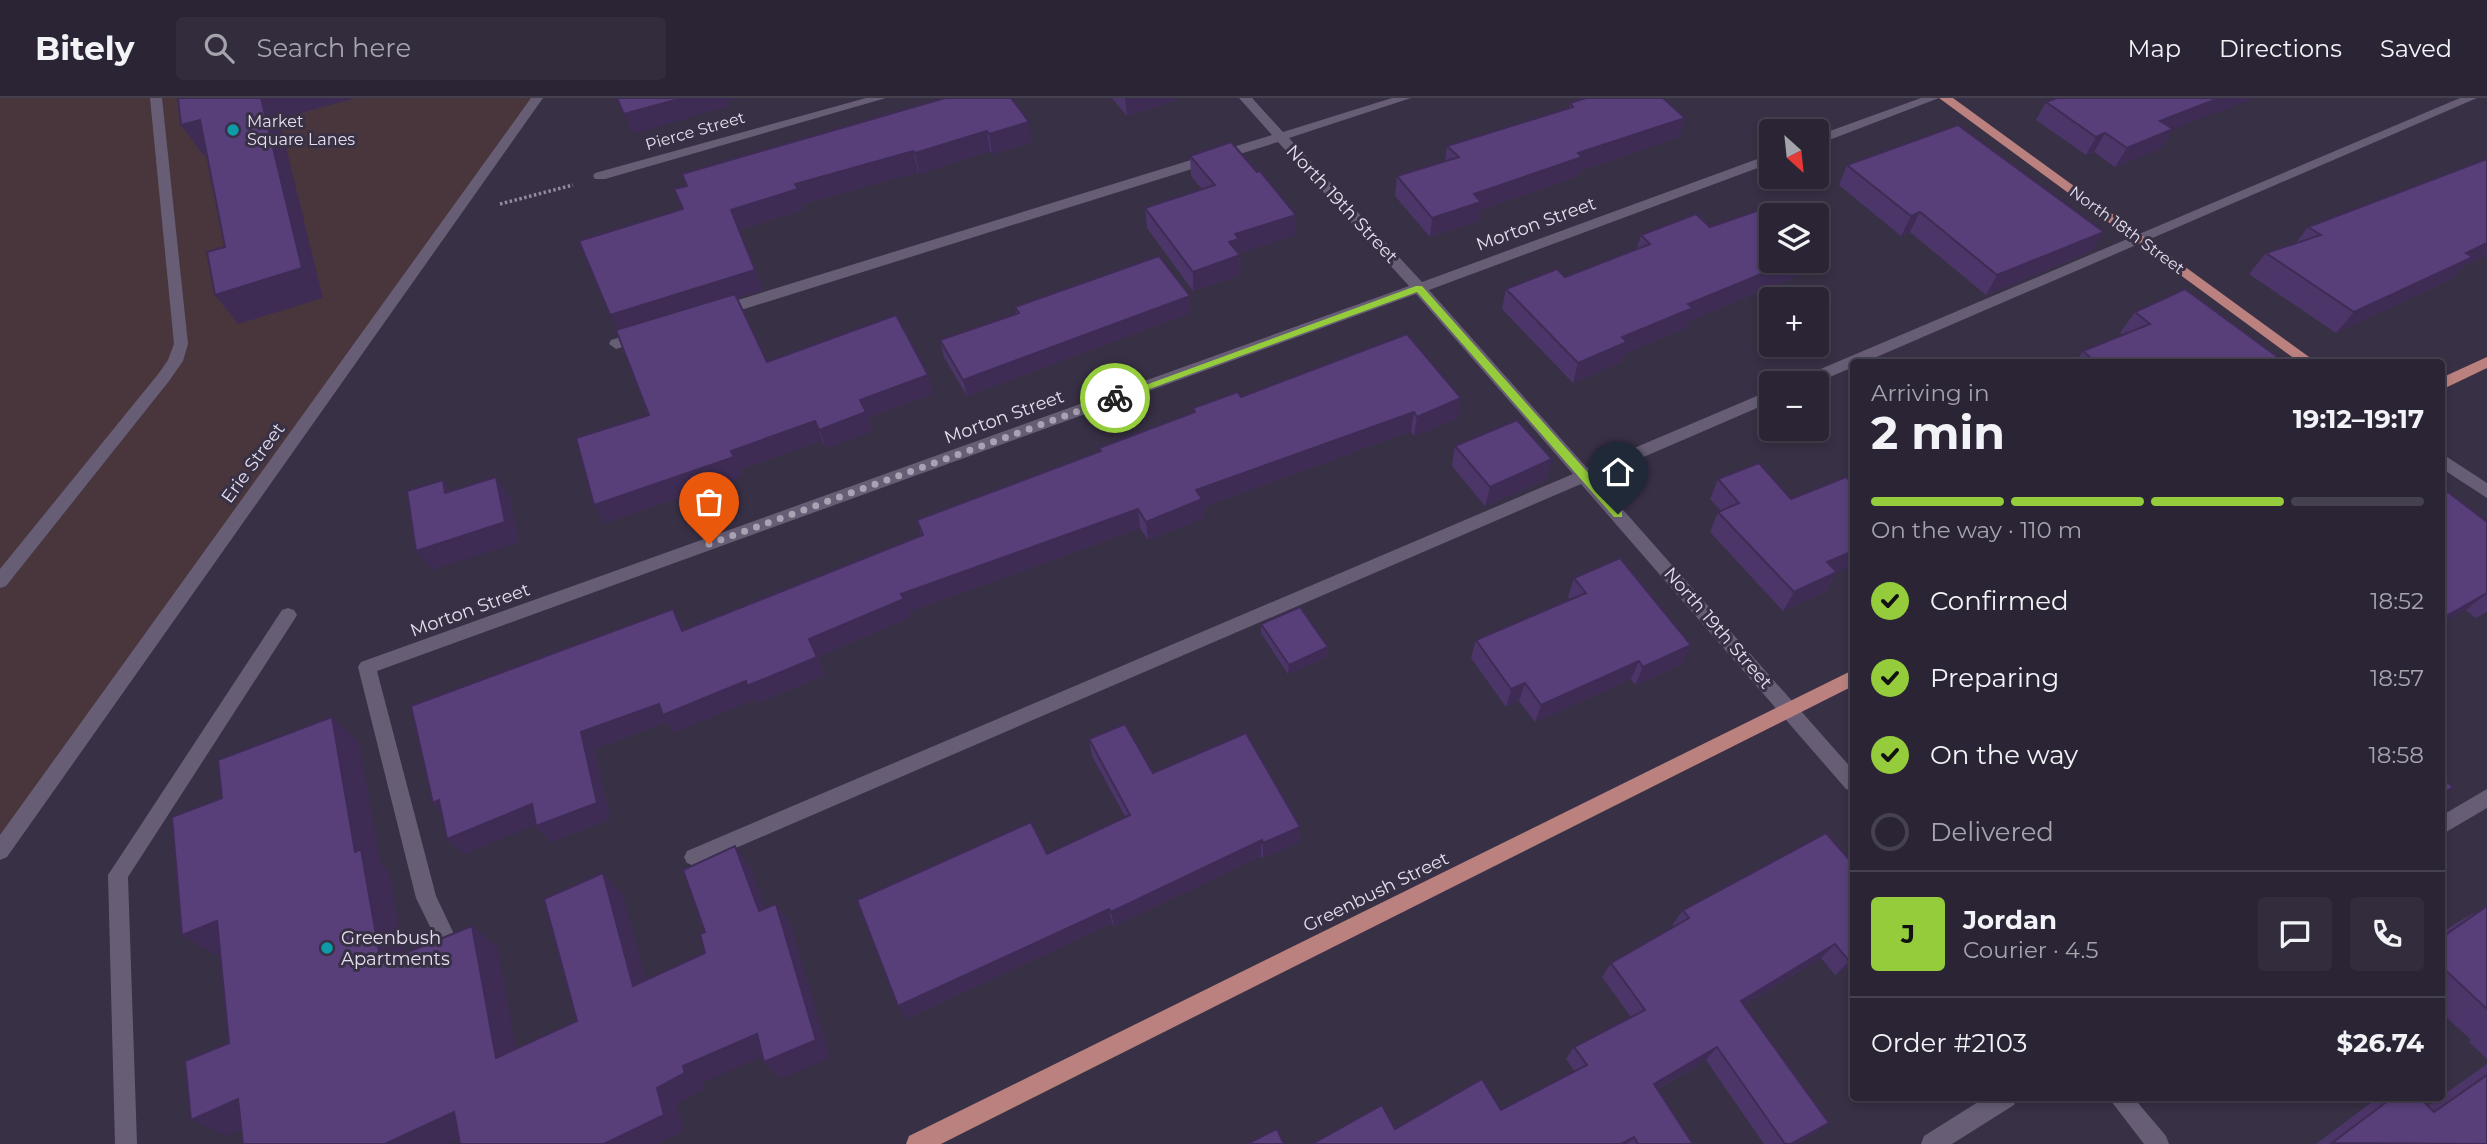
<!DOCTYPE html>
<html lang="en">
<head>
<meta charset="utf-8">
<style>
  :root { --surface:#2a2434; --page:#322c3c; --text:#f1f3f6; --muted:#a5a4ac; --line:#46414f; --accent:#95cc3b }
  body { margin:0; font-family:Montserrat,sans-serif; background:var(--page); color:var(--text); height:100vh; display:flex; flex-direction:column; font-size:26px; white-space:nowrap }
  * { box-sizing:border-box; margin:0 }
  p { font-size:23px; color:var(--muted) }
  .icon { flex:none; width:38px; height:38px; fill:none; stroke:currentColor; stroke-width:2; stroke-linecap:round; stroke-linejoin:round }
  .map { position:relative; flex:1; overflow:hidden }
  .panel { position:absolute; left:1850px; top:261px; width:595px; height:742px; display:flex; flex-direction:column; background:var(--surface); border-radius:7px; box-shadow:0 4px 10px #0003,0 0 0 2px var(--line) }
  .panel>* { flex:none }
  .needle { width:46px; rotate:153deg }
  .buttons { position:absolute; left:1759px; top:21px; display:grid; gap:14px }
  .buttons a { display:grid; place-items:center; width:70px; height:70px; border-radius:7px; background:var(--surface); box-shadow:0 4px 10px #0003,0 0 0 2px var(--line); font-size:35px }
  .pin { position:absolute; display:grid; place-items:center; width:60px; height:60px; color:#fff; margin:-72px -30px; border-radius:50% 50% 50% 0; rotate:-45deg; box-shadow:0 0 7px #0007 }
  .pin .icon { rotate:45deg }
  .courier { position:absolute; display:grid; place-items:center; width:70px; height:70px; margin:-35px; border:5px solid #95cc3b; border-radius:50%; background:#fff; color:#222; box-shadow:0 2px 9px #0007 }
  .summary em { font-style:normal; font-weight:700 }
  .summary div { display:flex; flex-direction:column-reverse }
  .summary { display:flex; align-items:center; justify-content:space-between; height:119px; padding:0 21px }
  h1 { font-size:46px; font-weight:700; line-height:52px }
  .bar { display:grid; grid-template-columns:repeat(4,1fr); gap:10px 7px; align-content:center; height:84px; padding:0 21px }
  .bar i { height:9px; border-radius:5px; background:var(--line) }
  .bar .selected { background:var(--accent) }
  .bar p { grid-column:span 4 }
  .line { display:flex; align-items:center; gap:18px; padding:0 21px; border-top:2px solid var(--line) }
  .line div { flex:1 }
  .round { display:grid; place-items:center; flex:none; width:74px; height:74px; border-radius:7px; background:var(--page) }
  ol { padding:0 21px; list-style:none }
  li { display:flex; align-items:center; gap:21px; height:77px }
  li p { margin-inline-start:auto }
  li .icon { padding:7px; border-radius:50%; background:var(--accent); color:#111; stroke-width:4 }
  li:last-child { color:var(--muted) }
  li i { width:38px; height:38px; border:4px solid var(--line); border-radius:50% }
  header { display:flex; align-items:center; gap:42px; box-sizing:border-box; height:98px; padding:0 35px; background:var(--surface); border-bottom:2px solid var(--line) }
  header strong { font-size:33px }
  nav { display:flex; gap:38px; margin-inline-start:auto; font-size:24px }
  .search { width:490px; height:63px; background:var(--page); display:flex; align-items:center; gap:18px; box-sizing:border-box; padding:0 24px; border-radius:7px; color:var(--muted); font-size:26px }
  .map>svg:first-child { display:block }
  .commercial { fill:#49363d }
  .lines { fill:none; stroke-linecap:round; stroke-linejoin:round }
  .path { stroke:#928b9c; stroke-width:3.5; stroke-dasharray:2.5 2.5; stroke-linecap:butt }
  .minor { fill:#675e76; fill-rule:evenodd }
  .major { fill:#ba817e; fill-rule:evenodd }
  .wall { fill:#4c3669 }
  .shaded-wall { fill:#3e2c55 }
  .building { fill:#583f7a; stroke:#3e2c55; stroke-width:2 }
  .route { fill:#95cc3b }
  .done { stroke:#a8a2b2; stroke-width:7; stroke-dasharray:0 12.6 }
  .culture-dot { fill:#0f9aa8; stroke:#383045; stroke-width:2.5 }
  .labels { text-anchor:middle; dominant-baseline:central; stroke-width:6; stroke-linejoin:round; paint-order:stroke }
  .far-poi-label { font-size:16px; fill:#e4dfed; stroke:#383045; text-anchor:start }
  .far-street-label { font-size:16px; fill:#e4dfed; stroke:#383045 }
  .street-label { font-size:18px; fill:#e4dfed; stroke:#383045 }
  .poi-label { font-size:18px; fill:#e4dfed; stroke:#383045; text-anchor:start }
</style>
</head>
<body>
<header>
<strong>Bitely</strong>
<div class="search"><svg class="icon" aria-label="search" viewBox="0 0 24 24"><circle cx="10" cy="10" r="6"/><path d="M15 15l6 6"/></svg>Search here</div>
<nav><a>Map</a><a>Directions</a><a>Saved</a></nav>
</header>
<div class="map">
<svg width="2487" height="1046" viewBox="0 0 2487 1046">
  <rect width="100%" height="100%" fill="#383045"/>
  <!-- commercial -->
  <path class="commercial" d="M0 0H537L0 753Z"/>
  <g class="lines">
    <!-- path -->
    <path class="path" d="M500 106 573 87"/>
    <!-- minor -->
    <g class="minor">
      <path d="M150 0H162L188 246 183 263 169 283 6 488 0 490V471L159 275 168 262 174 246Z"/>
      <path d="M531 0H543L7 759 0 762V737Z"/>
      <path d="M866 0H886L605 81H595L593 78 595 75Z"/>
      <path d="M1239 0H1252L1283 34 1392 0H1411L1289 40 1422 184 1771 56V65L1429 192 1587 370 1771 292V304L1595 380 1853 672V693L1846 691 1581 386 701 765 694 768 687 765 684 759 687 753 1573 376 1416 196 377 573 436 798 454 836 451 843 444 846 437 843 416 800 358 569 361 564 1409 188 1278 44 722 218 717 219 710 214 712 210 1272 37Z"/>
      <path d="M1921 0H1939L1816 47V38Z"/>
      <path d="M2460 0H2477L1865 264H1853V269L1816 285H1794L1797 281Z"/>
      <path d="M644 232 649 233 651 237 649 241 616 251 609 246 611 242Z"/>
      <path d="M2441 355 2487 385V400L2441 370Z"/>
      <path d="M288 510 294 512 297 517 294 522 128 779 137 1046H115L108 777 282 512Z"/>
      <path d="M2487 691V710L2441 737V718Z"/>
      <path d="M1986 999H2017L2014 1007 1952 1046H1921L1924 1038Z"/>
      <path d="M2108 999H2133L2166 1038 2169 1046H2144Z"/>
    </g>
    <!-- major -->
    <g class="major">
      <path d="M1939 0H1953L2316 264H2299Z"/>
      <path d="M2487 259V270L2441 292V280Z"/>
      <path d="M1853 572V588L941 1046H906L909 1038Z"/>
    </g>
  </g>
  <!-- wall -->
  <g class="wall">
    <path d="M945 0 1032 44 992 56 990 53 919 76 918 74 803 106 804 111 739 132 763 192 737 200 767 264 933 296 868 319 872 333 826 350 822 342 739 372 742 378 605 425 649 317 618 232 682 111 686 88 682 76Z"/>
    <path d="M1112 0H1176V2L1127 18Z"/>
    <path d="M2046 4 2173 31 2161 50 2115 69 2094 54 2086 57 2036 22Z"/>
    <path d="M1570 5 1685 20 1679 39 1579 73 1578 78 1480 112 1478 123 1430 139 1395 98 1397 78 1445 63 1447 48 1569 10Z"/>
    <path d="M1190 58 1296 117 1295 137 1239 155 1240 177 1193 193 1147 130 1145 110 1202 91 1191 78Z"/>
    <path d="M2487 61V157L2465 167 2453 180 2336 235 2249 176 2266 155 2295 146 2308 129Z"/>
    <path d="M1847 67 2104 134 2091 153 1986 197 1910 134 1901 138 1839 87Z"/>
    <path d="M1710 129 1819 169 1688 223 1686 230 1623 256 1621 264 1573 285 1502 211 1506 191 1565 179 1637 151 1641 137Z"/>
    <path d="M1190 198V215L967 298 944 259 940 242 1016 216 1015 209Z"/>
    <path d="M2135 214 2279 260 2276 264H2076L2083 253 2123 237 2120 235Z"/>
    <path d="M1407 236 1458 320 1414 338 1411 333 1203 409V420L1148 442 1140 430 908 514 910 519 817 559 825 577 757 605 755 601 674 634 667 624 594 651 610 721 551 744 536 728V726L464 756 447 741 441 713 433 705 684 529 685 531 921 437 917 422 1100 354 1099 350 1193 315V310L1241 299Z"/>
    <path d="M1455 348 1547 381 1485 408 1452 368Z"/>
    <path d="M1718 381 1791 401 1853 382V467L1837 474 1826 493 1783 513 1710 434 1718 414 1721 413 1710 401Z"/>
    <path d="M2487 424V514L2476 520 2466 512Z"/>
    <path d="M1574 480 1682 566 1635 587 1631 581 1535 624 1519 603 1506 609 1471 560 1476 542 1570 501 1568 499Z"/>
    <path d="M1261 526 1328 549 1327 559 1288 576 1261 535Z"/>
    <path d="M1089 641 1153 675 1300 729 1299 744 1263 760 1261 758 1114 828 1112 825 906 921 1047 756 1126 720 1092 658Z"/>
    <path d="M1853 766V866L1835 877 1821 860 1744 907 1814 1036 1796 1046H1764L1706 962 1657 991 1693 1046H1312L1501 1012 1575 974 1566 961 1574 949 1631 919 1602 879 1611 865 1674 828 1673 826 1683 812Z"/>
    <path d="M2487 808V961L2469 944 2471 942 2441 914V835L2456 825Z"/>
    <path d="M2487 966V1046H2316L2376 1001 2381 999H2419L2428 1008Z"/>
  </g>
  <!-- shaded-wall -->
  <g class="shaded-wall">
    <path d="M261 0H356L279 21 323 200 238 226 215 197Z"/>
    <path d="M682 0H739L728 3 729 8 633 36 624 16Z"/>
    <path d="M1125 0H1176V2L1127 18Z"/>
    <path d="M2219 0H2255L2173 31 2161 50 2115 69 2127 50 2160 23Z"/>
    <path d="M1685 20 1679 39 1579 73 1578 78 1480 112 1478 123 1430 139 1432 120 1474 96 1578 55Z"/>
    <path d="M200 22 222 52 203 57 181 27Z"/>
    <path d="M1029 24 1032 44 992 56 989 36Z"/>
    <path d="M987 33 990 53 919 76 915 55Z"/>
    <path d="M2105 35 2094 54 2086 57 2096 39Z"/>
    <path d="M913 53 918 74 803 106 804 111 738 132 731 112 795 86Z"/>
    <path d="M1920 114 1910 134 1901 138 1911 118Z"/>
    <path d="M1296 117 1295 137 1239 155 1240 177 1193 193V174L1235 136Z"/>
    <path d="M2104 134 2091 153 1986 197 1997 177Z"/>
    <path d="M2487 145V157L2465 167 2453 180 2336 235 2354 214 2466 155Z"/>
    <path d="M1828 149 1819 169 1688 223 1686 230 1623 256 1621 264 1573 285 1578 265 1622 239 1688 206 1793 163H1816V153Z"/>
    <path d="M755 172 763 192 620 236 610 217Z"/>
    <path d="M1190 198V215L967 298 963 282Z"/>
    <path d="M928 277 933 296 868 319 872 333 826 350 819 332 860 302Z"/>
    <path d="M1461 300 1458 320 1414 338 1417 319Z"/>
    <path d="M1414 314 1411 333 1203 409V420L1148 442 1146 424 1196 392Z"/>
    <path d="M815 323 822 342 739 372 742 378 605 425 594 407 731 353Z"/>
    <path d="M1552 361 1547 381 1485 408 1490 389Z"/>
    <path d="M496 379 510 399 519 444 432 472 416 453Z"/>
    <path d="M443 382 458 402 445 395Z"/>
    <path d="M1138 411 1140 430 908 514 910 519 817 559 825 577 757 605 755 601 674 634 667 624 594 651 610 721 551 744 536 728 581 634 809 541 901 496Z"/>
    <path d="M1853 453V467L1816 483 1827 464Z"/>
    <path d="M1837 474 1826 493 1783 513 1794 494Z"/>
    <path d="M2487 495 2466 512 2441 526V521Z"/>
    <path d="M673 511 684 529 692 550 682 533Z"/>
    <path d="M1691 547 1682 566 1635 587 1643 569Z"/>
    <path d="M1328 549 1327 559 1288 576 1289 567Z"/>
    <path d="M1639 563 1631 581 1535 624 1541 607Z"/>
    <path d="M1525 585 1519 603 1506 609 1511 591Z"/>
    <path d="M332 619 359 644 381 767 389 773 409 885 381 865 355 754Z"/>
    <path d="M439 702 449 721 433 705Z"/>
    <path d="M532 706 547 722 464 756 447 741Z"/>
    <path d="M1300 729 1299 744 1263 760V745Z"/>
    <path d="M1262 742 1261 758 1114 828 1111 814Z"/>
    <path d="M735 748 751 771 774 834 759 813Z"/>
    <path d="M603 775 623 797 653 907 633 888Z"/>
    <path d="M776 806 791 827 830 960 781 981 764 964Z"/>
    <path d="M1109 811 1112 825 906 921 898 908Z"/>
    <path d="M217 823 249 843 216 857 182 837Z"/>
    <path d="M472 828 497 848 521 977 496 960Z"/>
    <path d="M1835 846 1821 860 1729 916 1741 903Z"/>
    <path d="M1853 860V866L1835 877 1849 863Z"/>
    <path d="M757 936 773 954 702 985 704 992 677 1006 684 1033 657 1046H604L657 990 683 968Z"/>
    <path d="M1717 949 1706 962 1644 998 1654 986Z"/>
    <path d="M238 1001 273 1017 227 1038 191 1022Z"/>
    <path d="M454 1014 481 1029 446 1046H385Z"/>
    <path d="M1829 1025 1814 1036 1796 1046H1791Z"/>
    <path d="M1634 1039 1627 1046H1621Z"/>
  </g>
  <!-- building -->
  <g class="building">
    <path d="M178 0H261L302 170 215 197 207 154 225 149 200 22 181 27Z"/>
    <path d="M617 0H682L624 16Z"/>
    <path d="M945 0H1011L1029 24 989 36 987 33 915 55 913 53 795 86 798 91 731 112 755 172 610 217 579 143 683 111 674 91 687 88 682 76Z"/>
    <path d="M1586 0H1663L1685 20 1578 55 1582 59 1474 96 1481 104 1432 120 1397 78 1459 59 1447 48 1573 9 1570 5Z"/>
    <path d="M2057 0H2219L2160 23 2173 31 2127 50 2105 35 2096 39 2046 4Z"/>
    <path d="M1958 27 2104 134 1997 177 1920 114 1911 118 1847 67Z"/>
    <path d="M1231 44 1257 74 1260 73 1296 117 1235 136 1239 141 1229 144 1240 157 1193 174 1145 110 1215 87 1190 58Z"/>
    <path d="M2487 61V145L2466 155 2473 159 2354 214 2266 155 2321 137 2308 129Z"/>
    <path d="M1780 105 1793 117H1771V163H1793L1688 206 1693 210 1622 239 1627 244 1578 265 1506 191 1557 171 1565 179 1650 146 1641 137 1696 116 1710 129Z"/>
    <path d="M1816 138 1828 149 1816 153Z"/>
    <path d="M1159 158 1190 198 963 282 940 242 1019 215 1015 209Z"/>
    <path d="M2185 191 2279 260 2271 264H2088L2093 262 2083 253 2150 226 2135 214Z"/>
    <path d="M735 196 767 264 896 217 928 277 860 302 866 314 819 332 815 323 731 353 734 359 594 407 576 340 649 317 616 232Z"/>
    <path d="M1407 236 1461 300 1417 319 1414 314 1196 392 1202 401 1146 424 1138 411 901 496 904 501 809 541 817 559 747 588 746 583 663 617 659 606 581 634 597 705 536 728 532 706 447 741 439 702 433 705 411 608 673 511 682 533 923 437 917 422 1101 353 1099 350 1195 314 1193 310 1238 294 1241 299Z"/>
    <path d="M1517 322 1552 361 1490 389 1455 348Z"/>
    <path d="M1759 365 1791 401 1846 379 1850 383 1853 382V453L1827 464 1837 474 1794 494 1718 414 1739 405 1718 381Z"/>
    <path d="M496 379 505 424 416 453 407 393 443 382 445 395Z"/>
    <path d="M2448 394 2487 424V495L2441 521V398Z"/>
    <path d="M1620 460 1691 547 1643 569 1639 563 1541 607 1525 585 1511 591 1476 542 1586 495 1574 480Z"/>
    <path d="M1300 509 1328 549 1289 567 1261 526Z"/>
    <path d="M332 619 355 754 361 751 381 865 472 828 496 960 577 923 544 801 603 775 633 888 705 855 700 836 705 834 683 772 735 748 759 813 776 806 816 942 764 964 757 936 683 968 685 975 657 990 664 1017 604 1046H460L454 1014 385 1046H243L238 1001 191 1022 185 963 229 945 217 823 182 837 172 719 222 700 218 662Z"/>
    <path d="M1125 626 1153 675 1246 635 1300 729 1263 745 1262 742 1111 814 1109 811 898 908 857 802 1031 724 1047 756 1130 717 1089 641Z"/>
    <path d="M2441 679 2453 689 2441 696Z"/>
    <path d="M1826 735 1853 766V860L1849 863 1835 846 1741 903 1829 1025 1791 1046H1785L1717 949 1654 986 1693 1046H1638L1634 1039 1621 1046H1312L1382 1007 1395 1031 1482 981 1501 1012 1587 967 1574 949 1645 912 1611 865 1689 820 1683 812Z"/>
    <path d="M2487 808V911L2441 868V840Z"/>
    <path d="M2487 977V1046L2332 1045 2393 999H2419L2434 1014Z"/>
    <path d="M1277 1031 1284 1046H1247Z"/>
  </g>
  <!-- route -->
  <path class="route" d="M1416 188H1422L1622 413V419H1614L1417 194 1119 302 1110 300Z"/>
  <g class="lines">
    <!-- done -->
    <path class="done" d="M709 446 1115 300"/>
  </g>
  <!-- markers -->
  <g class="culture-dot">
    <circle cx="233" cy="32" r="7"/>
    <circle cx="327" cy="850" r="7"/>
  </g>
  <g class="labels">
    <!-- far-poi labels -->
    <g class="far-poi-label">
      <text x="247" y="23">Market<tspan x="247" dy="18">Square Lanes</tspan></text>
    </g>
    <!-- far-street labels -->
    <g class="far-street-label">
      <text transform="translate(695 33) rotate(-16)">Pierce Street</text>
      <text transform="translate(2127 132) rotate(36)">North 18th Street</text>
    </g>
    <!-- street labels -->
    <g class="street-label">
      <text transform="translate(1342 106) rotate(47)">North 19th Street</text>
      <text transform="translate(1536 126) rotate(-20)">Morton Street</text>
      <text transform="translate(1004 319) rotate(-20)">Morton Street</text>
      <text transform="translate(253 365) rotate(-54)">Erie Street</text>
      <text transform="translate(470 512) rotate(-20)">Morton Street</text>
      <text transform="translate(1718 530) rotate(49)">North 19th Street</text>
      <text transform="translate(1376 794) rotate(-26)">Greenbush Street</text>
    </g>
    <!-- poi labels -->
    <g class="poi-label">
      <text x="341" y="840">Greenbush<tspan x="341" dy="21">Apartments</tspan></text>
    </g>
  </g>
</svg>
<div class="buttons">
<a><svg class="needle" viewBox="-14 -14 28 28"><path d="M0-13l5 13h-10z" fill="#e53935"/><path d="M0 13l5-13h-10z" fill="#a5a4ac"/></svg></a>
<a><svg class="icon" aria-label="layers" viewBox="0 0 24 24"><path d="M12 4l9 5-9 5-9-5zM3 14l9 5 9-5"/></svg></a>
<a>+</a>
<a>−</a>
</div>
<div class="pin" style="left:709px;top:446px;background:#ea580c"><svg class="icon" aria-label="bag" viewBox="0 0 24 24"><path d="M5 8h14l-1 12H6zM9 8a3 3 0 0 1 6 0"/></svg></div>
<div class="pin" style="left:1618px;top:416px;background:#1f2937"><svg class="icon" aria-label="home" viewBox="0 0 24 24"><path d="M3 11l9-7 9 7M6 9v11h12V9"/></svg></div>
<div class="courier" style="left:1115px;top:300px"><svg class="icon" aria-label="bike" viewBox="0 0 24 24"><circle cx="6" cy="16" r="4"/><circle cx="18" cy="16" r="4"/><path d="M6 16l4-8h5l3 8M10 8l3 8H6M13 5h3"/></svg></div>
<section class="panel">
<div class="summary"><div><h1>2 min</h1><p>Arriving in</p></div><em>19:12–19:17</em></div>
<div class="bar"><i class="selected"></i><i class="selected"></i><i class="selected"></i><i></i><p>On the way · 110 m</p></div>
<ol>
<li><svg class="icon" aria-label="check" viewBox="0 0 24 24"><path d="M5 12l5 5 9-10"/></svg>Confirmed<p>18:52</p></li>
<li><svg class="icon" aria-label="check" viewBox="0 0 24 24"><path d="M5 12l5 5 9-10"/></svg>Preparing<p>18:57</p></li>
<li><svg class="icon" aria-label="check" viewBox="0 0 24 24"><path d="M5 12l5 5 9-10"/></svg>On the way<p>18:58</p></li>
<li><i></i>Delivered</li>
</ol>
<div class="line" style="height:126px"><b class="round" style="background:var(--accent);color:#111">J</b><div><b>Jordan</b><p>Courier · 4.5</p></div><a class="round"><svg class="icon" aria-label="chat" viewBox="0 0 24 24"><path d="M4 5h16v11H9l-5 4z"/></svg></a><a class="round"><svg class="icon" aria-label="phone" viewBox="0 0 24 24"><path d="M5 4h4l2 5-3 2q2 4 5 5l2-3 5 2v4C11 20 4 13 5 4z"/></svg></a></div>
<div class="line" style="height:91px"><div>Order #2103</div><b>$26.74</b></div>
</section>
</div>
</body>
</html>
